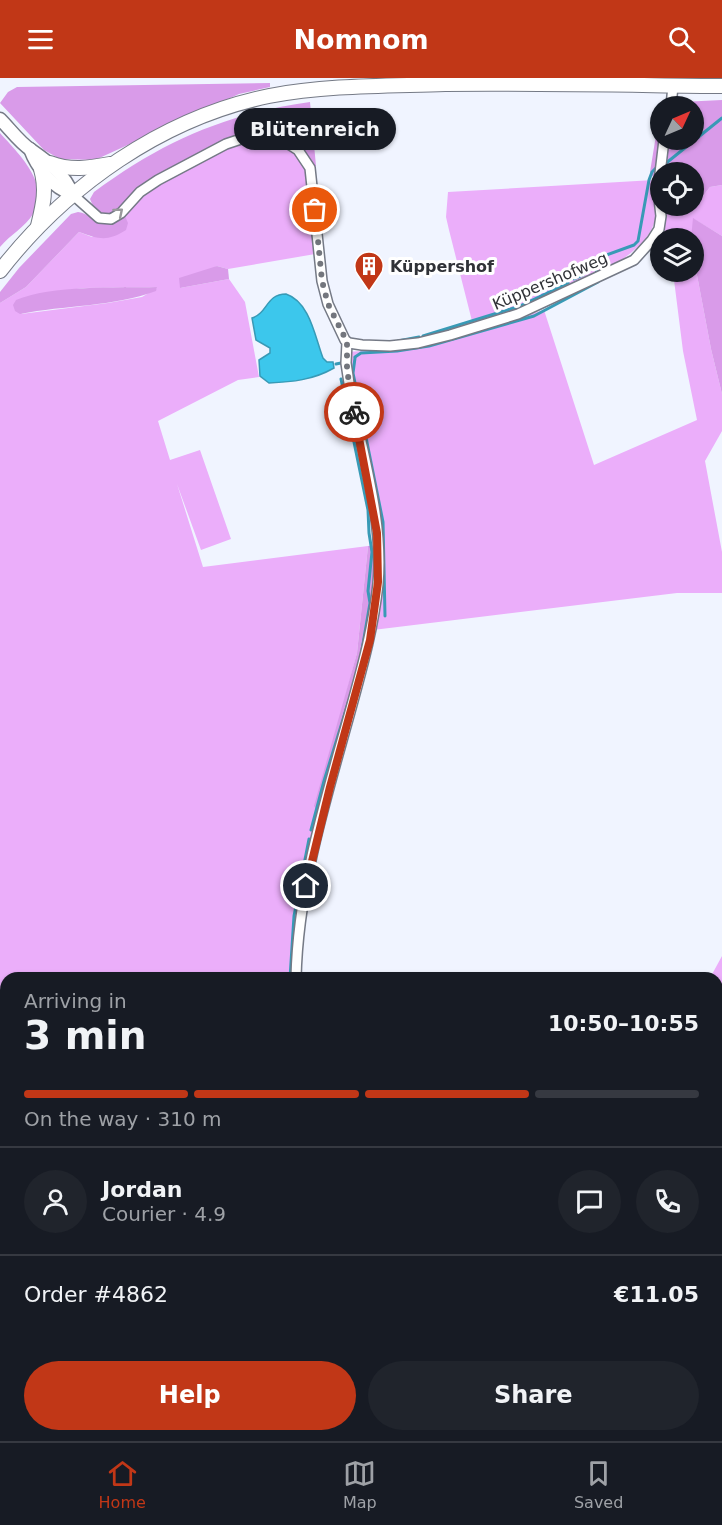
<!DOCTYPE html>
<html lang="en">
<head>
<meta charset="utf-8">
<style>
  :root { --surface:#171b24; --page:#20242c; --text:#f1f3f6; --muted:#9ea1a6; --line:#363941; --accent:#c13717 }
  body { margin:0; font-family:"DejaVu Sans",sans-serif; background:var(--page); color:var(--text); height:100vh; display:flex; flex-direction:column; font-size:22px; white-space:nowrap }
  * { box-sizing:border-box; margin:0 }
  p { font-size:20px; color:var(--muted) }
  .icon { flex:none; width:33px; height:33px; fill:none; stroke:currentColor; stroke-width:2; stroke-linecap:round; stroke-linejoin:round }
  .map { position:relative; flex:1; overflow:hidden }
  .side { position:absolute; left:0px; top:894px; width:723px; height:470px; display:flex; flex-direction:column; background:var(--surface); border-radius:18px 18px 0 0; box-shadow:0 2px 4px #0004 }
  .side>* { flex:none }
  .needle { width:39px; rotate:46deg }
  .tools { position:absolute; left:650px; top:18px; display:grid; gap:12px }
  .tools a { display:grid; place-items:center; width:54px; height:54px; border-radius:50%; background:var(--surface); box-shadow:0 2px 4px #0004; font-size:30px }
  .pin { position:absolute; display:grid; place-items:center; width:51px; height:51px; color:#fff; margin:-26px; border:3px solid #fff; border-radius:50%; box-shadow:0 2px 6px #0007 }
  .courier { position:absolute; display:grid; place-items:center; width:60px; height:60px; margin:-30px; border:4px solid #c13717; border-radius:50%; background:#fff; color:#222; box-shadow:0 2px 8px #0007 }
  .bubble { position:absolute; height:42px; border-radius:21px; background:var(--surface); box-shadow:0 2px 4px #0004; font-size:20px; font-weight:700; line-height:42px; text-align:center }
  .overview em { font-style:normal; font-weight:700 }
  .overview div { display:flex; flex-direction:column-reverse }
  .overview { display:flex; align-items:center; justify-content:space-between; height:102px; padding:0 24px }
  h1 { font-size:39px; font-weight:700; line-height:45px }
  .bar { display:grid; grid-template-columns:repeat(4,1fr); gap:9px 6px; align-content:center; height:72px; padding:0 24px }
  .bar i { height:8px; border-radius:4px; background:var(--line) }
  .bar .selected { background:var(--accent) }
  .bar p { grid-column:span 4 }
  .line { display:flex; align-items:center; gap:15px; padding:0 24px; border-top:2px solid var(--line) }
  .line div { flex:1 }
  .round { display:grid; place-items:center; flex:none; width:63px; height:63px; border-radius:32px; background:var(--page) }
  .cta { display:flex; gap:12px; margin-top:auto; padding:12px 24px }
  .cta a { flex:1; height:69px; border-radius:36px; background:var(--accent); color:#fff; font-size:24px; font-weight:700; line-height:69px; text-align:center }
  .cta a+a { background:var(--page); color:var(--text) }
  header { display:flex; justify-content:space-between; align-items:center; height:78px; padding:0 24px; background:var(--accent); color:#fff; font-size:27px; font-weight:700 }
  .tabs { display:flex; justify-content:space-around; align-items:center; height:84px; border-top:2px solid var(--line); background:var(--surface); font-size:16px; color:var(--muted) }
  .tabs a { display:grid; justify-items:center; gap:3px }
  .tabs .selected { color:var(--accent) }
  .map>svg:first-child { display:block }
  .green { fill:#ebaefa; fill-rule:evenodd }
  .forest { fill:#d99be9; fill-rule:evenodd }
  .water { fill:#3cc7ec; stroke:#389ab6; stroke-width:1.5 }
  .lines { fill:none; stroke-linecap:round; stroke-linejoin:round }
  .stream { stroke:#389ab6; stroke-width:3 }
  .minor-casing { stroke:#757a86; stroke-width:12 }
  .secondary-casing { stroke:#757a86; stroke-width:15 }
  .primary-casing { stroke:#757a86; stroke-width:16 }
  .minor { stroke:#fff; stroke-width:9 }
  .secondary { stroke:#fff; stroke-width:12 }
  .primary { stroke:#fff; stroke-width:14 }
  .oneway { stroke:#98989b }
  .done { stroke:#73767d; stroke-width:6; stroke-dasharray:0 10.8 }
  .route { stroke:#c13717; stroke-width:8 }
  .labels { text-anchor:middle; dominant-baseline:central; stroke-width:6; stroke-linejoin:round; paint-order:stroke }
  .poi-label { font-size:16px; font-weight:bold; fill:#303237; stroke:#fff; text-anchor:start }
  .street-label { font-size:16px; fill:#303237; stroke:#fff }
</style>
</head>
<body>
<header><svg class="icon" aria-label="menu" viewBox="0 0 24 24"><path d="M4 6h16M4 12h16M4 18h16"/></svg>Nomnom<svg class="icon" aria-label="search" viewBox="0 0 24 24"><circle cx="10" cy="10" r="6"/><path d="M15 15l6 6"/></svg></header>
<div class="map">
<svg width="722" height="1363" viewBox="0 0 722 1363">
  <rect width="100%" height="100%" fill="#f0f4ff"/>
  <!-- green -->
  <g class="green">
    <path d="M277 56 313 89 321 175 228 191 217 188 180 210 229 201 245 224 259 299 238 302 158 343 170 382 200 372 231 461 201 472 177 406 203 489 368 468 357 575 339 642 323 740 311 784 299 900H6V1109L0 1107V225L26 209 79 154 92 159 122 138 115 135 222 66ZM84 210 156 209 157 210 142 219 108 225 21 236 47 215Z"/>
    <path d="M654 102C655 117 659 134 653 148 635 194 518 229 473 247L449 152 446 139 448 114Z"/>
    <path d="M722 107V158L694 141 691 160H668V155L664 152 668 128H693V124L699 123 710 109Z"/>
    <path d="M693 176 711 271 722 316V353L705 383 722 474V515H677L373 552 377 456 345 274 417 270 544 232 594 387 697 342 683 273 673 194H693Z"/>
    <path d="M722 878V1145L717 1155V900H710Z"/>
    <path d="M0 1347 6 1350V1358H29L46 1363H0Z"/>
    <path d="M250 1358H533L531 1363H248Z"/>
  </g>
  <!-- forest -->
  <g class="forest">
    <path d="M270 5V9L239 16 95 82 60 81 44 72 0 25 8 14 17 9Z"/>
    <path d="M722 22V107L710 109 699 123 693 124V94H660L655 102 650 94 657 51 660 25ZM660 28H693V62H660Z"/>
    <path d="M310 24 316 88 313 89 277 56 222 66 115 135C101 139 95 134 90 121L94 114C163 63 225 36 310 24Z"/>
    <path d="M0 55C18 75 52 107 33 136 25 149 10 157 0 169Z"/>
    <path d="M78 134C89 135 95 146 106 146 113 145 119 140 125 138L128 145 126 152C107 164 99 161 79 154L26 209 0 225V214L19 190 71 136Z"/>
    <path d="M693 140 722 158V316L711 271 693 176V160H691Z"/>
    <path d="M217 188 228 191 229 201 180 210 179 200Z"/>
    <path d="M157 209 156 213C113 229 65 227 20 236L15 233 13 227 16 222C51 207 117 210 157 209Z"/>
    <path d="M377 467 373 552 323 740 314 728 357 575 368 468Z"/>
  </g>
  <!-- water -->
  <path class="water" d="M286 216C310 224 315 259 323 280L327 284H333L334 290C313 302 292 304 269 305L260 298 259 282 270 275V270L256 262 252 240C268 235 266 216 286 216Z"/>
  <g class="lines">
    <!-- stream -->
    <g class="stream">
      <path d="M665 86 722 40"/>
      <path d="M593 182 597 195"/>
      <path d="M574 201 583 197 590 183 634 167 638 163 649 102 652 94 657 89"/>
      <path d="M423 258 520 228 568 205"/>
      <path d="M398 263 419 259"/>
      <path d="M355 279 361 275 397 273 429 268 534 238 598 204"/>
      <path d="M355 280 353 295 383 444 385 538"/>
      <path d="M336 286 341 285"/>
      <path d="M341 301 368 432 369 455 372 474 368 513 370 525 362 572"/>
      <path d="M311 752 324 703 349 622"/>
      <path d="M290 900 294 838 309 761"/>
      <path d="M250 1363 251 1358"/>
      <path d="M264 1363 265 1358"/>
    </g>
    <!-- minor casing -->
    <g class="minor-casing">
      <g id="minor">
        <path d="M671 28 673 8"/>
        <path d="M72 116 99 140 111 141 121 135 140 114 158 102 226 66 241 61 266 57 287 65 298 72 310 90 322 203 328 226 345 262 349 265 362 267 390 268 418 265 450 257 518 236 634 182 652 162 659 151 661 138 658 112 664 62"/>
        <path d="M296 900C298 809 326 721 350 634 362 590 373 552 378 506 384 439 360 370 349 305L346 285 347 264"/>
        <path d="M257 1363 259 1358"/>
      </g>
    </g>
    <!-- secondary casing -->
    <g class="secondary-casing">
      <g id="secondary">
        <path d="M0 41C10 51 19 64 31 72 48 84 65 96 72 116"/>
        <path d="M30 71C37 90 53 110 72 116"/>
      </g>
    </g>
    <!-- primary casing -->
    <g class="primary-casing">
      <g id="primary">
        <path d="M50 85C71 93 89 90 110 86"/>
        <path d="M38 148C43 127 47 112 41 91"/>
        <path d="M0 193C66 108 162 40 269 18 327 7 386 8 445 6 537 5 630 7 722 8"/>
      </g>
    </g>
    <!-- minor -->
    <use href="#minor" class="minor"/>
    <!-- secondary -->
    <use href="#secondary" class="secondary"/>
    <!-- primary -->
    <use href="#primary" class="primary"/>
  </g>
  <!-- one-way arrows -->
  <defs><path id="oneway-chevron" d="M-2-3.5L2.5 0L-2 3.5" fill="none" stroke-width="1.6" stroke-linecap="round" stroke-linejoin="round" transform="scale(1.5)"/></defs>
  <use class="oneway" href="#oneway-chevron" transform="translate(119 134) rotate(-40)"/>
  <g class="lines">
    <!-- done -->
    <path class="done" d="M315 132 322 203 328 226 347 264V292L354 334"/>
    <!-- route -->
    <path class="route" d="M306 808 330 709 370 562 378 504 377 455 354 334"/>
  </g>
  <!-- icons -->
  <defs>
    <g id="building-pin" transform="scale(1.5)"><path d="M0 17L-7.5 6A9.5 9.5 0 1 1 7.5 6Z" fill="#c13717" stroke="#fff"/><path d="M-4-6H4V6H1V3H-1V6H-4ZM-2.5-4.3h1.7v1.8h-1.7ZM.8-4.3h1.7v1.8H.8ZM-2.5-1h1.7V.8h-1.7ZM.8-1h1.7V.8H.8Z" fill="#fff"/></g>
  </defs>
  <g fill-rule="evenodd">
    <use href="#building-pin" x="369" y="188"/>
  </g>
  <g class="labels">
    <!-- poi labels -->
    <g class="poi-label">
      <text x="390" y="188">Küppershof</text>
    </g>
    <!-- street labels -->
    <g class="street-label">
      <text transform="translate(550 203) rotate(-23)">Küppershofweg</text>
    </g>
  </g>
</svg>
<div class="tools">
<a><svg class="needle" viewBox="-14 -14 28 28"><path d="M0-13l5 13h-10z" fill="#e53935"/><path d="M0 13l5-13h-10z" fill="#9ea1a6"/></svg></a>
<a><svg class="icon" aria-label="locate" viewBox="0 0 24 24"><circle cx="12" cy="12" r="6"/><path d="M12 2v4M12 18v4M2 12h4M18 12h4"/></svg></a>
<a><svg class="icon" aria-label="layers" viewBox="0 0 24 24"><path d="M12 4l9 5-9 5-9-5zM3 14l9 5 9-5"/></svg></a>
</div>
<div class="pin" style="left:315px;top:132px;background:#ea580c"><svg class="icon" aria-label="bag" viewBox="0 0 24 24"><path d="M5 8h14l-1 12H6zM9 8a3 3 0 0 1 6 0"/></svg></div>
<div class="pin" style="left:306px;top:808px;background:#1f2937"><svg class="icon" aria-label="home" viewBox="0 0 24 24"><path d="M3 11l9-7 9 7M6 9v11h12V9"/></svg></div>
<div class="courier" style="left:354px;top:334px"><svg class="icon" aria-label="bike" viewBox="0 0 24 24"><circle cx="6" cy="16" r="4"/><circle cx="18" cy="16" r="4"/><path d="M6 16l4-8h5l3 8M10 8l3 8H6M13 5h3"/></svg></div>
<div class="bubble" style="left:234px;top:30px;width:162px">Blütenreich</div>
<section class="side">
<div class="overview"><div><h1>3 min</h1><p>Arriving in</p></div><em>10:50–10:55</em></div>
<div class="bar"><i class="selected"></i><i class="selected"></i><i class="selected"></i><i></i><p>On the way · 310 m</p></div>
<div class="line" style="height:108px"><a class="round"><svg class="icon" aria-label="person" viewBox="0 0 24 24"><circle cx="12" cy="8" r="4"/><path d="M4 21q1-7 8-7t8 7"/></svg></a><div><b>Jordan</b><p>Courier · 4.9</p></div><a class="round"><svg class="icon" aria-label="chat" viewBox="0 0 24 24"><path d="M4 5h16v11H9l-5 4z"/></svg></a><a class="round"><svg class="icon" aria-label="phone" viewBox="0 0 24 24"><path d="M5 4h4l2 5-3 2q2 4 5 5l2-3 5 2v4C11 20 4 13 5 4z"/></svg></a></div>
<div class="line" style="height:78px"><div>Order #4862</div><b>€11.05</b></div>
<div class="cta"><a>Help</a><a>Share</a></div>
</section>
</div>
<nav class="tabs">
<a class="selected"><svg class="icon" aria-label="home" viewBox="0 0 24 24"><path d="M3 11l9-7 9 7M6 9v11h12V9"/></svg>Home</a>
<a><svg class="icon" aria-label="map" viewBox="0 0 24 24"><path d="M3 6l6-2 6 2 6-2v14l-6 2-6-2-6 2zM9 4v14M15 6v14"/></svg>Map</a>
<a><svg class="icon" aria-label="saved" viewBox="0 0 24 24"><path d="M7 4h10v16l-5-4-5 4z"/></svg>Saved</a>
</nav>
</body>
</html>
